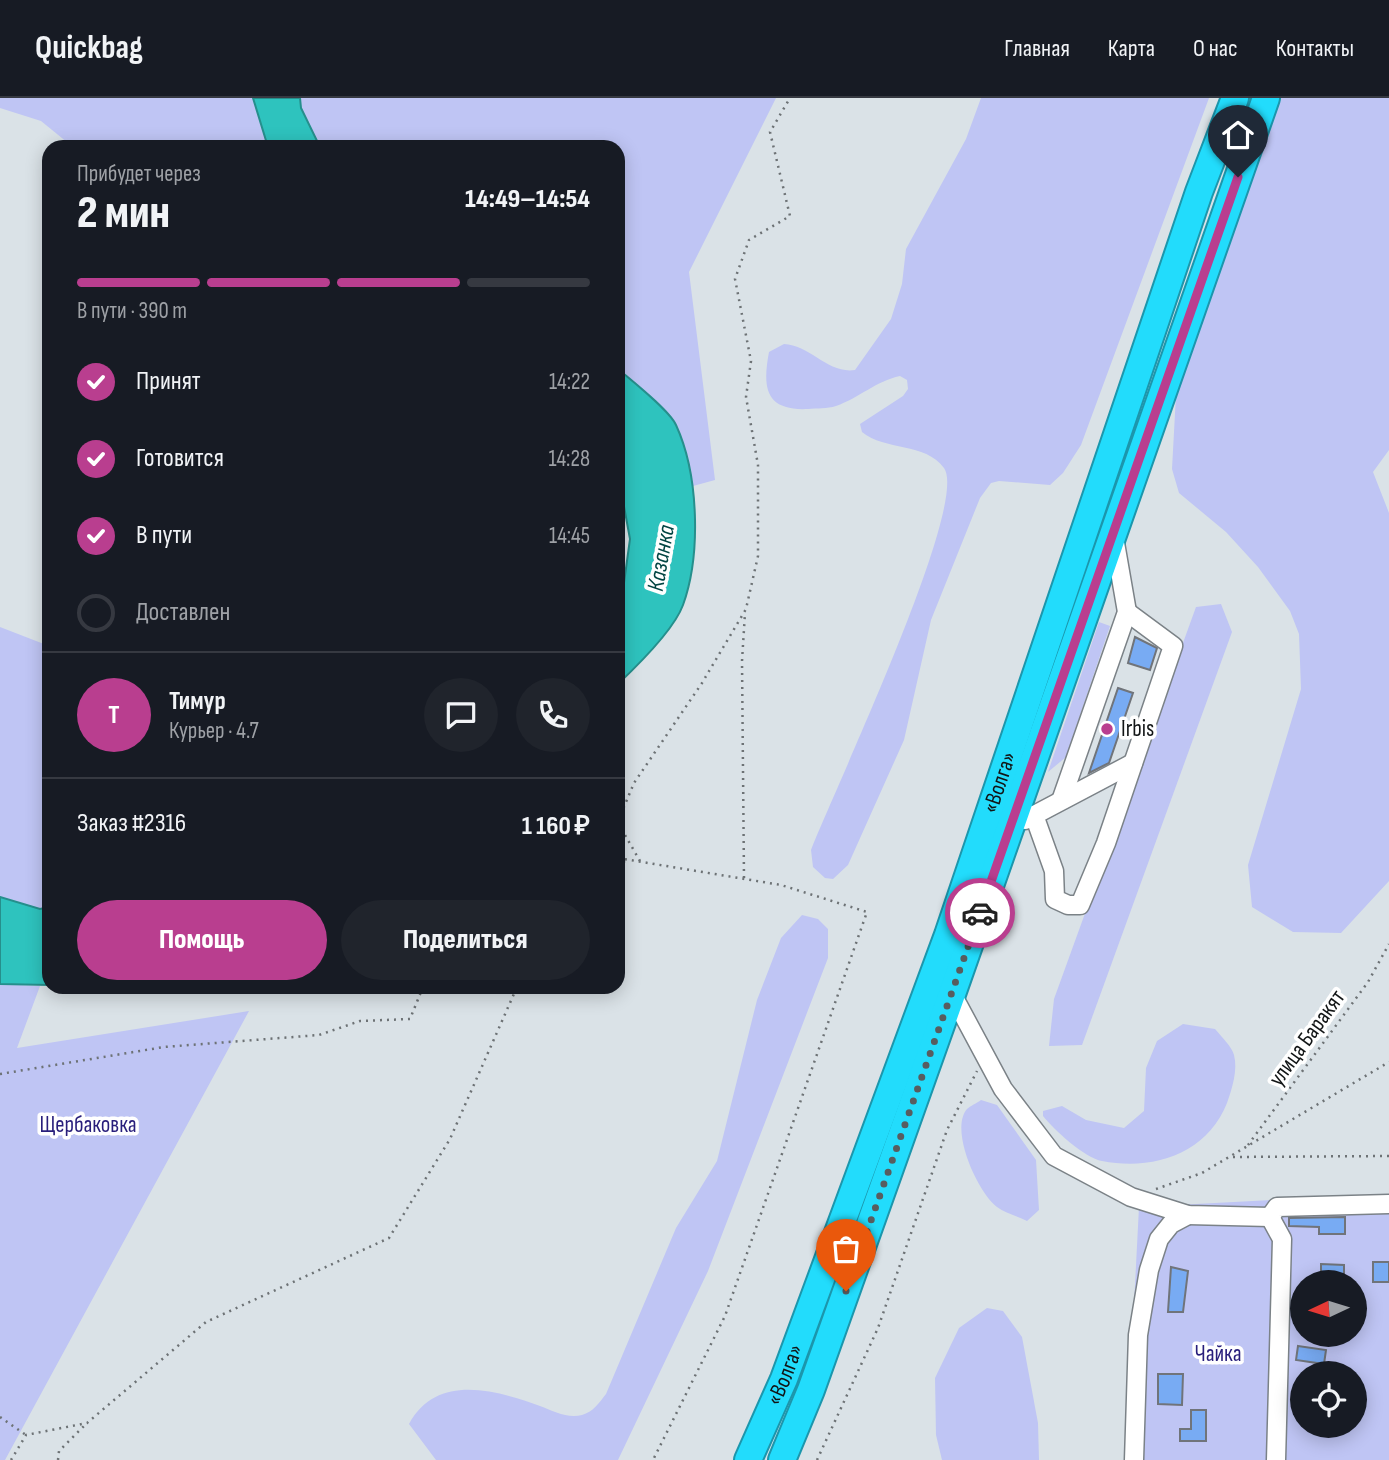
<!DOCTYPE html>
<html lang="ru">
<head>
<meta charset="utf-8">
<style>
  :root { --surface:#171b24; --page:#20242c; --text:#f1f3f6; --muted:#9ea1a6; --line:#363941; --accent:#b93e8f }
  body { margin:0; font-family:"Sofia Sans Condensed",sans-serif; background:var(--page); color:var(--text); height:100vh; display:flex; flex-direction:column; font-size:26px; white-space:nowrap }
  * { box-sizing:border-box; margin:0 }
  p { font-size:23px; color:var(--muted) }
  .icon { flex:none; width:38px; height:38px; fill:none; stroke:currentColor; stroke-width:2; stroke-linecap:round; stroke-linejoin:round }
  .map { position:relative; flex:1; overflow:hidden }
  .panel { position:absolute; left:42px; top:42px; width:583px; height:854px; display:flex; flex-direction:column; background:var(--surface); border-radius:21px; box-shadow:0 4px 18px #0003 }
  .panel>* { flex:none }
  .needle { width:46px; rotate:266deg }
  .buttons { position:absolute; left:1290px; top:1172px; display:grid; gap:14px }
  .buttons a { display:grid; place-items:center; width:77px; height:77px; border-radius:50%; background:var(--surface); box-shadow:0 4px 18px #0003; font-size:35px }
  .pin { position:absolute; display:grid; place-items:center; width:60px; height:60px; color:#fff; margin:-72px -30px; border-radius:50% 50% 50% 0; rotate:-45deg; box-shadow:0 0 7px #0007 }
  .pin .icon { rotate:45deg }
  .courier { position:absolute; display:grid; place-items:center; width:70px; height:70px; margin:-35px; border:5px solid #b93e8f; border-radius:50%; background:#fff; color:#222; box-shadow:0 2px 9px #0007 }
  .headline em { font-style:normal; font-weight:800 }
  .headline div { display:flex; flex-direction:column-reverse }
  .headline { display:flex; align-items:center; justify-content:space-between; height:119px; padding:0 35px }
  h1 { font-size:46px; font-weight:800; line-height:52px }
  .bar { display:grid; grid-template-columns:repeat(4,1fr); gap:10px 7px; align-content:center; height:84px; padding:0 35px }
  .bar i { height:9px; border-radius:5px; background:var(--line) }
  .bar .active { background:var(--accent) }
  .bar p { grid-column:span 4 }
  .line { display:flex; align-items:center; gap:18px; padding:0 35px; border-top:2px solid var(--line) }
  .line div { flex:1 }
  .round { display:grid; place-items:center; flex:none; width:74px; height:74px; border-radius:37px; background:var(--page) }
  ol { padding:0 35px; list-style:none }
  li { display:flex; align-items:center; gap:21px; height:77px }
  li p { margin-inline-start:auto }
  li .icon { padding:7px; border-radius:50%; background:var(--accent); color:#fff; stroke-width:4 }
  li:last-child { color:var(--muted) }
  li i { width:38px; height:38px; border:4px solid var(--line); border-radius:50% }
  .primary-button { display:flex; gap:14px; margin-top:auto; padding:14px 35px }
  .primary-button a { flex:1; height:80px; border-radius:42px; background:var(--accent); color:#fff; font-size:28px; font-weight:800; line-height:80px; text-align:center }
  .primary-button a+a { background:var(--page); color:var(--text) }
  header { display:flex; align-items:center; gap:42px; box-sizing:border-box; height:98px; padding:0 35px; background:var(--surface); border-bottom:2px solid var(--line) }
  header strong { font-size:33px }
  nav { display:flex; gap:38px; margin-inline-start:auto; font-size:24px }
  .map>svg:first-child { display:block }
  .green { fill:#bfc5f4; fill-rule:evenodd }
  .water { fill:#2ec3be; stroke:#268f8c; stroke-width:2 }
  .building { fill:#78abf3; stroke:#70747a; stroke-width:2 }
  .lines { fill:none; stroke-linecap:round; stroke-linejoin:round }
  .minor-casing { stroke:#7b8287; stroke-width:21 }
  .highway-casing { stroke:#1c96ac; stroke-width:30 }
  .path { stroke:#6d7275; stroke-width:2.5; stroke-dasharray:2 5; stroke-linecap:butt }
  .minor { stroke:#fff; stroke-width:18 }
  .highway { stroke:#22dcfc; stroke-width:26 }
  .done { stroke:#585d5f; stroke-width:7; stroke-dasharray:0 12.6 }
  .route { stroke:#b93e8f; stroke-width:9 }
  .poi-dot { fill:#b93e8f; stroke:#fff; stroke-width:2.5 }
  .labels { text-anchor:middle; dominant-baseline:central; stroke-width:7; stroke-linejoin:round; paint-order:stroke }
  .poi-label { font-size:23px; fill:#121516; stroke:#fff; text-anchor:start }
  .street-label { font-size:23px; fill:#121516; stroke:#fff }
  .park-label { font-size:23px; fill:#281e7b; stroke:#fff }
  .water-label { font-size:24px; font-style:italic; fill:#034543; stroke:#fff }
</style>
</head>
<body>
<header>
<strong>Quickbag</strong>
<nav><a>Главная</a><a>Карта</a><a>О нас</a><a>Контакты</a></nav>
</header>
<div class="map">
<svg width="1389" height="1362" viewBox="0 0 1389 1362">
  <rect width="100%" height="100%" fill="#dae2e7"/>
  <!-- green -->
  <g class="green">
    <path d="M0 0H253L268 49H73L41 23 0 10Z"/>
    <path d="M300 0H776L689 174 715 382 693 388 675 325 618 271V49H320L301 10Z"/>
    <path d="M981 0H1209L1081 347 1063 375 1050 387 999 383 991 385 980 400 931 522 904 642 848 767 833 781 825 780 813 769 811 752C832 697 970 406 944 370 925 344 885 353 862 334L860 326 903 298 908 291 907 282 900 278C876 283 859 300 836 308 827 311 817 310 808 311 766 313 762 291 769 254L784 246C810 247 828 276 855 272L891 221 902 186 906 151 966 41Z"/>
    <path d="M1281 0H1389V352L1373 374 1389 415V783L1341 835 1293 834 1252 809 1248 767 1301 591 1299 536 1290 513 1258 469 1226 434 1179 395 1172 371 1176 297Z"/>
    <path d="M1221 506 1232 534 1082 947 1049 948 1054 901 1196 509Z"/>
    <path d="M1099 524 1110 528 1066 659 1048 674Z"/>
    <path d="M0 529 49 548V809L40 811 0 799Z"/>
    <path d="M802 817 818 821 828 831V860L708 1173 618 1362H436L409 1326C437 1275 495 1292 540 1308 553 1313 568 1321 582 1317 593 1314 599 1305 606 1296L676 1130 717 1063 757 902 781 840Z"/>
    <path d="M0 886 40 888 17 950 249 913 5 1362H0Z"/>
    <path d="M1183 926 1215 931C1221 938 1232 949 1234 957 1238 972 1232 991 1227 1005 1207 1056 1153 1073 1102 1063 1085 1060 1054 1032 1043 1018V1013L1062 1008 1086 1022 1124 1030 1144 1013 1146 970 1157 943Z"/>
    <path d="M981 1002 997 1007 1036 1062 1039 1112 1027 1123C1017 1118 1005 1115 997 1109 978 1095 949 1032 967 1011 970 1008 977 1005 981 1002Z"/>
    <path d="M1389 1096V1362H1126L1139 1109ZM1302 1185H1354V1237H1302ZM1302 1276H1354V1328H1302Z"/>
    <path d="M987 1210 1003 1213 1022 1239 1038 1325 1039 1362H942L936 1337 935 1280 959 1230Z"/>
  </g>
  <!-- water -->
  <g class="water">
    <path d="M253 0H300L301 10 320 49H268Z"/>
    <path d="M618 271C632 283 669 312 676 327 699 377 701 457 683 507 674 532 637 568 618 586V498L623 492 630 441 618 376Z"/>
    <path d="M0 799 40 811 49 809V887L0 886Z"/>
  </g>
  <!-- building -->
  <g class="building">
    <path d="M1135 539 1157 550 1150 572 1128 565Z"/>
    <path d="M1118 590 1133 595 1109 665 1089 675Z"/>
    <path d="M1345 1119V1136H1319V1129L1289 1128V1120Z"/>
    <rect x="1373" y="1164" width="16" height="20"/>
    <path d="M1321 1166 1344 1167V1184H1321Z"/>
    <path d="M1171 1169 1188 1173 1183 1214H1168Z"/>
    <path d="M1298 1248 1326 1252 1324 1266 1296 1262Z"/>
    <path d="M1158 1276H1183L1182 1307 1158 1306Z"/>
    <path d="M1191 1312H1206V1343H1180V1331H1191Z"/>
  </g>
  <g class="lines">
    <!-- minor casing -->
    <g class="minor-casing">
      <g id="minor">
        <path d="M1062 700 1127 514 1114 439"/>
        <path d="M1034 717 1054 773 1055 801 1068 807H1080L1106 745 1173 548 1127 514"/>
        <path d="M1025 722 1133 665"/>
        <path d="M952 896 1003 991 1054 1058 1131 1099 1188 1117 1270 1119 1277 1109 1389 1106"/>
        <path d="M1270 1119 1282 1141 1276 1362"/>
        <path d="M1134 1362 1138 1237 1149 1172 1159 1141 1171 1126 1188 1117"/>
      </g>
    </g>
    <!-- highway casing -->
    <g class="highway-casing">
      <g id="highway">
        <path id="s1" d="M748 1362 784 1281 948 837 1199 94 1235 0"/>
        <path d="M782 1362 811 1292 952 896 1266 0"/>
      </g>
    </g>
    <!-- path -->
    <g class="path">
      <path d="M618 723 634 685 702 585 746 511 758 458V367L746 299 751 263 735 181 749 142 790 118 770 34 790 0"/>
      <path d="M618 725 640 763"/>
      <path d="M618 760 781 787 867 814 725 1218 653 1362"/>
      <path d="M618 769 626 762"/>
      <path d="M744 780 742 563 745 515"/>
      <path d="M0 976 164 949 319 937 360 923 410 921 423 889"/>
      <path d="M1248 1047 1368 884 1389 846"/>
      <path d="M1233 1059 1389 1058"/>
      <path d="M1156 1091 1202 1075 1389 964"/>
      <path d="M0 1319 26 1337"/>
      <path d="M11 1362 26 1337 87 1325 206 1224 389 1140 450 1041 517 889"/>
      <path d="M58 1362 59 1353 85 1327"/>
      <path d="M817 1362 878 1230 947 1032 977 973"/>
    </g>
    <!-- minor -->
    <use href="#minor" class="minor"/>
    <!-- highway -->
    <use href="#highway" class="highway"/>
  </g>
  <g class="lines">
    <!-- done -->
    <path class="done" d="M846 1193 980 815"/>
    <!-- route -->
    <path class="route" d="M980 815 1238 79"/>
  </g>
  <!-- markers -->
  <circle class="poi-dot" cx="1107" cy="631" r="7"/>
  <g class="labels">
    <!-- poi labels -->
    <g class="poi-label">
      <text x="1121" y="631">Irbis</text>
    </g>
    <!-- street labels -->
    <g class="street-label">
      <text stroke="none"><textPath href="#s1" startOffset="723">«Волга»</textPath></text>
      <text transform="translate(1307 940) rotate(-54)">улица Баракят</text>
      <text stroke="none"><textPath href="#s1" startOffset="93">«Волга»</textPath></text>
    </g>
    <!-- park labels -->
    <g class="park-label">
      <text x="88" y="1027">Щербаковка</text>
      <text x="1218" y="1256">Чайка</text>
    </g>
    <!-- water labels -->
    <g class="water-label">
      <text transform="translate(661 460) rotate(-80)">Казанка</text>
    </g>
  </g>
</svg>
<div class="buttons">
<a><svg class="needle" viewBox="-14 -14 28 28"><path d="M0-13l5 13h-10z" fill="#e53935"/><path d="M0 13l5-13h-10z" fill="#9ea1a6"/></svg></a>
<a><svg class="icon" aria-label="locate" viewBox="0 0 24 24"><circle cx="12" cy="12" r="6"/><path d="M12 2v4M12 18v4M2 12h4M18 12h4"/></svg></a>
</div>
<div class="pin" style="left:846px;top:1193px;background:#ea580c"><svg class="icon" aria-label="bag" viewBox="0 0 24 24"><path d="M5 8h14l-1 12H6zM9 8a3 3 0 0 1 6 0"/></svg></div>
<div class="pin" style="left:1238px;top:79px;background:#1f2937"><svg class="icon" aria-label="home" viewBox="0 0 24 24"><path d="M3 11l9-7 9 7M6 9v11h12V9"/></svg></div>
<div class="courier" style="left:980px;top:815px"><svg class="icon" aria-label="car" viewBox="0 0 24 24"><path d="M5 17H2v-5l4-1 3-4h7l3 4 3 1v5h-3M9 17h6M6 11h13"/><circle cx="7" cy="17" r="2"/><circle cx="17" cy="17" r="2"/></svg></div>
<section class="panel">
<div class="headline"><div><h1>2 мин</h1><p>Прибудет через</p></div><em>14:49–14:54</em></div>
<div class="bar"><i class="active"></i><i class="active"></i><i class="active"></i><i></i><p>В пути · 390 m</p></div>
<ol>
<li><svg class="icon" aria-label="check" viewBox="0 0 24 24"><path d="M5 12l5 5 9-10"/></svg>Принят<p>14:22</p></li>
<li><svg class="icon" aria-label="check" viewBox="0 0 24 24"><path d="M5 12l5 5 9-10"/></svg>Готовится<p>14:28</p></li>
<li><svg class="icon" aria-label="check" viewBox="0 0 24 24"><path d="M5 12l5 5 9-10"/></svg>В пути<p>14:45</p></li>
<li><i></i>Доставлен</li>
</ol>
<div class="line" style="height:126px"><b class="round" style="background:var(--accent);color:#fff">Т</b><div><b>Тимур</b><p>Курьер · 4.7</p></div><a class="round"><svg class="icon" aria-label="chat" viewBox="0 0 24 24"><path d="M4 5h16v11H9l-5 4z"/></svg></a><a class="round"><svg class="icon" aria-label="phone" viewBox="0 0 24 24"><path d="M5 4h4l2 5-3 2q2 4 5 5l2-3 5 2v4C11 20 4 13 5 4z"/></svg></a></div>
<div class="line" style="height:91px"><div>Заказ #2316</div><b>1 160 ₽</b></div>
<div class="primary-button"><a>Помощь</a><a>Поделиться</a></div>
</section>
</div>
</body>
</html>
